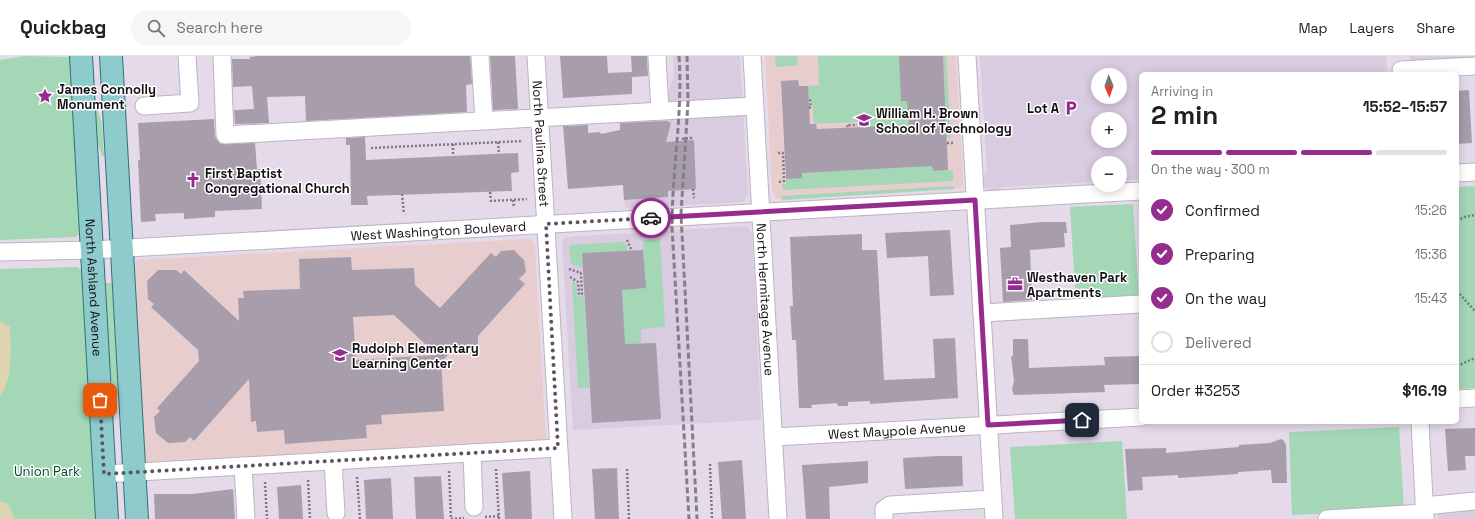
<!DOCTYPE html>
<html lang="en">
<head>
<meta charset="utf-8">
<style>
  :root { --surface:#fff; --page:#f6f6f6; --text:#202124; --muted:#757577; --line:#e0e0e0; --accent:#962c8e }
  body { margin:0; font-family:"Space Grotesk",sans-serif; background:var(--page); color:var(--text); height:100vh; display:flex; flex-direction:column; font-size:15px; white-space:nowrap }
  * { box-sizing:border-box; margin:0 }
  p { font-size:13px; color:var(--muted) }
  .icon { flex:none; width:22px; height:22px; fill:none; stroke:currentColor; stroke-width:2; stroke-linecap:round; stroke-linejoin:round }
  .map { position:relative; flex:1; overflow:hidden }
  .side { position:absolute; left:1139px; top:16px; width:320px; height:352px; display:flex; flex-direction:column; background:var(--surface); border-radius:6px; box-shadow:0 2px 10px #0003 }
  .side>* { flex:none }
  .needle { width:26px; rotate:178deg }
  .tools { position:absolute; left:1091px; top:12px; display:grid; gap:8px }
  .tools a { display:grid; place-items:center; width:36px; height:36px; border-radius:50%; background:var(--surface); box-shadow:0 2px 10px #0003; font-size:20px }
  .pin { position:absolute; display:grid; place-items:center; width:34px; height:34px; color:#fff; margin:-17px; border-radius:8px; box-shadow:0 2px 6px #0006 }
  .courier { position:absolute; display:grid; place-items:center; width:40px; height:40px; margin:-20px; border:3px solid #962c8e; border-radius:50%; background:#fff; color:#222; box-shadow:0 1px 5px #0007 }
  .overview em { font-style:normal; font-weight:600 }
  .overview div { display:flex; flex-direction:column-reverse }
  .overview { display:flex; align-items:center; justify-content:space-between; height:68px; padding:0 12px }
  h1 { font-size:26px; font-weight:600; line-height:30px }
  .bar { display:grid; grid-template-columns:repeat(4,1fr); gap:6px 4px; align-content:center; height:48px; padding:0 12px }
  .bar i { height:5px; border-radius:3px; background:var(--line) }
  .bar .current { background:var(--accent) }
  .bar p { grid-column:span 4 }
  .line { display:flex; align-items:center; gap:10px; padding:0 12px; border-top:1px solid var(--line) }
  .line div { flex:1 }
  ol { padding:0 12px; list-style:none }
  li { display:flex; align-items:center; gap:12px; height:44px }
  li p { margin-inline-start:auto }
  li .icon { padding:4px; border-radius:50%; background:var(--accent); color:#fff; stroke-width:4 }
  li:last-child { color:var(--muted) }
  li i { width:22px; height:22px; border:2px solid var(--line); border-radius:50% }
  header { display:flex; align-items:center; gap:24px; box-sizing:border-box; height:56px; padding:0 20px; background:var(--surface); border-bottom:1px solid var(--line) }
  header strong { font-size:19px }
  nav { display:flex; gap:22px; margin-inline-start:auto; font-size:14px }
  .search { width:280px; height:36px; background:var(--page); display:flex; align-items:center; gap:10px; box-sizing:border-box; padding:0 14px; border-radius:22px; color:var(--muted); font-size:15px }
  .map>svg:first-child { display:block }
  .built { fill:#d9cbe0; fill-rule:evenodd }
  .education { fill:#e8cdce }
  .green { fill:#a3d7b6 }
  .sand { fill:#ded5b0 }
  .building { fill:#a79dab; fill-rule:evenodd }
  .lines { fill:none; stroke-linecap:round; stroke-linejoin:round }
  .minor-casing { stroke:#bdb3c2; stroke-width:19 }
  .major-casing { stroke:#327275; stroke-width:24 }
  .path { stroke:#7e7681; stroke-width:2.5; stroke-dasharray:2 2; stroke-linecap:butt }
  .minor { stroke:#fff; stroke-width:17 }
  .major { stroke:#8ecbcc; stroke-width:22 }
  .rail { stroke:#857e88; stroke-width:3; stroke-dasharray:6 3; stroke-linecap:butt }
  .done { stroke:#5c555e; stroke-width:4; stroke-dasharray:0 7.2 }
  .route { stroke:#962c8e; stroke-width:5 }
  .labels { text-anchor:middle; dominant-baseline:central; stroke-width:3; stroke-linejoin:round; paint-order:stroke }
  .poi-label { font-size:13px; font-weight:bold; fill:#120e13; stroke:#fff; text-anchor:start }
  .street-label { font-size:13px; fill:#120e13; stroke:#fff }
  .park-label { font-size:13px; fill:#02492a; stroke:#fff }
</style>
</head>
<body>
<header>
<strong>Quickbag</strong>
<div class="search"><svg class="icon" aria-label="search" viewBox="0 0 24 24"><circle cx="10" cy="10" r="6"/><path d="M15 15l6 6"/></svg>Search here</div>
<nav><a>Map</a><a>Layers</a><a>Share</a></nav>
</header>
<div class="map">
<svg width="1475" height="463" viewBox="0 0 1475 463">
  <rect width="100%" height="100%" fill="#e4dae9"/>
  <!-- built -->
  <g class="built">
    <path d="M673 0H740L748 139 743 146 625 152 619 57 669 55 668 37 674 20Z"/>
    <path d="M980 0H1386L1387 18H1141V123L1120 125V107H1098V126L1002 131 998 136 988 135 984 129 983 121 987 116ZM1098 19H1120V41H1098ZM1098 63H1120V85H1098Z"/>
    <path d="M1410 0H1475V10L1411 13Z"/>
    <path d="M744 170 749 172 752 177 761 364 573 374 562 187 564 183 567 181Z"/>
    <path d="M1475 445V463H1438L1437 449Z"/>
  </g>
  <!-- education -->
  <g class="education">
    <path d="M765 0H956L963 128 961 132 782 144 776 142 772 135Z"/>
    <path d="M529 183 535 189 546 386 143 408 134 208 136 204Z"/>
  </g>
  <!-- green -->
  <g class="green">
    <path d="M24 0 70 1 80 177 76 181 0 184V4Z"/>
    <path d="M775 0H797L798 9 776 11Z"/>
    <path d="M818 0H899L908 45 920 61 908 62 909 69 857 71V66L814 68 812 43H808V30L819 29Z"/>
    <path d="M943 0H946L951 82H947Z"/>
    <path d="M94 49H96L102 68 104 100H102L96 81Z"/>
    <path d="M932 110 933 115 953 114V125L783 134 782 128H786V123L802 117Z"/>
    <path d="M953 130 954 133 782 144V140Z"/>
    <path d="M1475 130V332L1457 333V131Z"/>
    <path d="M1133 148 1139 244 1076 247 1070 151Z"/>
    <path d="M660 183 665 271 641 273V287L625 288 622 234 645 232 643 184Z"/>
    <path d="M624 186 627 190V195L582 197 583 212 571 208 569 189Z"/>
    <path d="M78 211 82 215 97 463H0V213Z"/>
    <path d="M572 225 577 228V240H584L589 332H578Z"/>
    <path d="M104 227H112L118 338H116L110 320Z"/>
    <path d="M1399 371 1404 454 1292 459 1289 376Z"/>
    <path d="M1122 385 1127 463H1015L1010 391Z"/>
  </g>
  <!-- sand -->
  <g class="sand">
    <path d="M0 265 10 271C11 294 13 322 0 341Z"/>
    <path d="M0 445 8 448 15 463H0Z"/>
  </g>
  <!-- building -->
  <g class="building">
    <path d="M257 0H470L472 28 466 29 467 56 306 65 305 40 267 41 269 67 235 68 234 54 254 53 252 30 233 31 232 3H250V1Z"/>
    <path d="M490 0H515L518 53 493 54Z"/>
    <path d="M560 0H607L608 17 632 16 631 0H647L648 20 632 21V16V38L563 42Z"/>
    <path d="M899 0H943L948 114 933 115 932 110 802 117V122L786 123 781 25 798 24 799 30H808L810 68H816L817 73 909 69 907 45H901Z"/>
    <path d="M1469 34 1472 87 1457 88V35Z"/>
    <path d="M214 63 215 80 220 88 255 87 257 113H260L262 153 215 155V161L184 163V157L155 158 156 165 141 166 138 104H140L138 67Z"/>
    <path d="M667 65 671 67 666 86 694 84 696 133 668 135V141L624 144 623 129 568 133 563 70 588 69V77L600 76 601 78 620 74V67Z"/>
    <path d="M365 81 366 104 518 97 519 116 511 117 512 135 367 140 368 149H351L350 89H346V82Z"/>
    <path d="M1042 166H1066L1067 177H1064L1065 191 1030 194 1032 244 1003 246 1000 192 1011 191 1010 169Z"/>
    <path d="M950 174 954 239 930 240 928 200 887 202 885 177Z"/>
    <path d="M862 178V194H877L884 324 935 322 933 283 955 282 958 342 870 348V345L848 346V350H838L837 347 811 349 812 352H799L796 284H792L790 250H793L790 181Z"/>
    <path d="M514 194 524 204 526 216 519 223 525 228 478 280V289L456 290 443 304 441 302 444 355 381 359 382 368 366 369 367 382 285 388 284 374 257 376 256 365 251 366 249 323 194 385 190 381 185 386 168 387 156 377 154 361 160 355 157 352 199 305 198 294 151 251 154 248 148 243 147 225 158 214H176L181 218 184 214 239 265 238 242H244L243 235 300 233 299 203 351 201 352 214 414 212 415 229 440 252 491 197 496 201 501 195ZM394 259 437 299 356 304 353 261Z"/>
    <path d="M643 194 646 232 622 234 625 288 656 287 661 363 592 367 582 197Z"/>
    <path d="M1013 283H1028L1029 312 1105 309 1104 301 1141 300V328L1104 329 1105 336 1014 339 1012 334 1014 325 1011 300H1013Z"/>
    <path d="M1475 372V400H1465L1466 414 1448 415 1445 373Z"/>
    <path d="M1281 383 1284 385 1286 389 1287 427H1272L1271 414 1238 416V418L1178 422V419L1142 421 1143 434 1128 435 1125 393 1166 392V397L1239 391V389L1270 387Z"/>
    <path d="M938 400H962L963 430 905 433 903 402Z"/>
    <path d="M742 404 746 463H722L718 406Z"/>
    <path d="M868 405V427L829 431 830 463H806L802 409Z"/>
    <path d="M617 412 619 463H595L592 413Z"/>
    <path d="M530 415 532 463H505L502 417Z"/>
    <path d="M441 420 444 463H416L414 421Z"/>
    <path d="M391 422 393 463H366L364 424Z"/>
    <path d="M301 429 303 463H279L277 431Z"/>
    <path d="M233 433 235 463H155L154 438H193Z"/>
  </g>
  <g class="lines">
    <!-- minor casing -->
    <g class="minor-casing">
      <g id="minor">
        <path d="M222 0 225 79 754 50"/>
        <path d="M480 0 484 65"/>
        <path id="s1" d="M536 0 563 463"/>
        <path d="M657 0 660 55"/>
        <path id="s2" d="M752 0 778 463"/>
        <path d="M967 0 994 463"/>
        <path d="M1401 14 1475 10"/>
        <path d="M144 50 190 47 187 0"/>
        <path d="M1457 117 1475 116"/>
        <path id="s3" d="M0 196 92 194 1141 135"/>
        <path d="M982 257 1141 248"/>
        <path d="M1457 343 1475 342"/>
        <path d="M1420 366 1425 463"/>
        <path id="s4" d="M773 381 1141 361"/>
        <path d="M472 397 474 451"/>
        <path d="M333 405 336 457"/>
        <path d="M243 410 246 463"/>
        <path d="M104 418 558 392"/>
        <path d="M1424 450 1475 445"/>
        <path d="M884 463V453L890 449 992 443"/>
        <path d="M1327 463 1425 457"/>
      </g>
    </g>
    <!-- major casing -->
    <g class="major-casing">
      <g id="major">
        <path id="s5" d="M81 0 107 463"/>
        <path d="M111 0 137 463"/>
      </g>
    </g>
    <!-- path -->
    <g class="path">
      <path d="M809 52 811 51 810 43"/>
      <path d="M848 71 847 69H857"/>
      <path d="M682 83 691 82V85"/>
      <path d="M498 86 499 98"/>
      <path d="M947 87H955"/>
      <path d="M453 88V100"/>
      <path d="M371 92 523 85"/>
      <path d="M778 97H783"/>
      <path d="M779 126 784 125 783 97 785 96"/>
      <path d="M693 133 694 142"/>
      <path d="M490 136 491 145 527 143"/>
      <path d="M402 138 404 158"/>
      <path d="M513 144 514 152"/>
      <path d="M1457 165 1464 161 1475 159"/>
      <path d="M627 184 632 195"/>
      <path d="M569 213 581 217"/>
      <path d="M570 221 578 226 579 238H582L581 217H583"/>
      <path d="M1457 235 1475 255"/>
      <path d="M1457 310 1475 302"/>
      <path d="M710 408 712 463"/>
      <path d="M496 413 499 463"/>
      <path d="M627 413 629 463"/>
      <path d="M449 415 451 463"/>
      <path d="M357 421 360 463"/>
      <path d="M308 424 310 463"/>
      <path d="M265 426 267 463"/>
      <path d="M485 461 499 460"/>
      <path d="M451 463 464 462"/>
    </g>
    <!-- minor -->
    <use href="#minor" class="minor"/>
    <!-- major -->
    <use href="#major" class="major"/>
    <!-- rail -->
    <g class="rail">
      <path d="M679 0C683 57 672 114 672 171L689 463"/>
      <path d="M687 0 688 46 681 158 697 463"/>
    </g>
  </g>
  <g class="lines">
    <!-- done -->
    <path class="done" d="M100 344 104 418 558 392 546 168 651 162"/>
    <!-- route -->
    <path class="route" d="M651 162 975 144 988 369 1082 364"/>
  </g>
  <!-- icons -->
  <defs>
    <g id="sight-bare" transform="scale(1.2)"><path d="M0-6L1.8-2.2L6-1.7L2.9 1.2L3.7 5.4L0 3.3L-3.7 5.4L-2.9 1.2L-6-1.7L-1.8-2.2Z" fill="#962c8e" stroke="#fff" stroke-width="2.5" paint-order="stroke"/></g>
    <g id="parking-bare" transform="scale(1.2)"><path d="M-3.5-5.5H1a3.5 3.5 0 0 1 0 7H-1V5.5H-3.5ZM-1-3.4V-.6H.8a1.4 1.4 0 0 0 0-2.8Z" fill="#962c8e" stroke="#fff" stroke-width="2.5" paint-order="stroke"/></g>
    <g id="school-bare" transform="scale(1.2)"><path d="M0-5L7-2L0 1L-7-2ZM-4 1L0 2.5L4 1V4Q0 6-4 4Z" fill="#962c8e" stroke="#fff" stroke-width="2.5" paint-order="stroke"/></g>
    <g id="church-bare" transform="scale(1.2)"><path d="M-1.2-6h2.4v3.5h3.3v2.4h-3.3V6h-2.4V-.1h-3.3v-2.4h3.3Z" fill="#962c8e" stroke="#fff" stroke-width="2.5" paint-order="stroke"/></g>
    <g id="office-bare" transform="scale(1.2)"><path d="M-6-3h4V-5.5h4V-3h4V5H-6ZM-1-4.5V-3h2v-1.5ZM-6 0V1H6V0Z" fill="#962c8e" stroke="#fff" stroke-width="2.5" paint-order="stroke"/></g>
  </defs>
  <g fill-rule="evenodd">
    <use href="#sight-bare" x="45" y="40"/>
    <use href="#parking-bare" x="1071" y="52"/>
    <use href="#school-bare" x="864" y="64"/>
    <use href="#church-bare" x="193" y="124"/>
    <use href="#office-bare" x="1015" y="228"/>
    <use href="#school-bare" x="340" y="299"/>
  </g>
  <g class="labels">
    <!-- poi labels -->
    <g class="poi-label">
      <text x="57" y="33">James Connolly<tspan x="57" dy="15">Monument</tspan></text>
      <text x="1059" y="52" text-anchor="end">Lot A</text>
      <text x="876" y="57">William H. Brown<tspan x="876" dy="15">School of Technology</tspan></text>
      <text x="205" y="117">First Baptist<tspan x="205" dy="15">Congregational Church</tspan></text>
      <text x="1027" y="221">Westhaven Park<tspan x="1027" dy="15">Apartments</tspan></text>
      <text x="352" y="292">Rudolph Elementary<tspan x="352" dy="15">Learning Center</tspan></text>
    </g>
    <!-- street labels -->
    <g class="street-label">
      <text stroke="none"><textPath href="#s1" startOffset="88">North Paulina Street</textPath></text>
      <text stroke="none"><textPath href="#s3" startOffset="439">West Washington Boulevard</textPath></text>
      <text stroke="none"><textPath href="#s5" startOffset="232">North Ashland Avenue</textPath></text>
      <text stroke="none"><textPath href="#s2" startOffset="244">North Hermitage Avenue</textPath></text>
      <text stroke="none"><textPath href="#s4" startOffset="124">West Maypole Avenue</textPath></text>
    </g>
    <!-- park labels -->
    <g class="park-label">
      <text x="47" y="415">Union Park</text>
    </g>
  </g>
</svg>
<div class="tools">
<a><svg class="needle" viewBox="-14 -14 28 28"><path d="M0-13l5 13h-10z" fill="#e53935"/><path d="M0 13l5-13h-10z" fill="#757577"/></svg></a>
<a>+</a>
<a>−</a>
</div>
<div class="pin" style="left:100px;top:344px;background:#ea580c"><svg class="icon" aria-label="bag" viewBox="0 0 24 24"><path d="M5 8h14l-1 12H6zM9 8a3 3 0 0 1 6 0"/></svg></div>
<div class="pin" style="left:1082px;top:364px;background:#1f2937"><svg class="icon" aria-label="home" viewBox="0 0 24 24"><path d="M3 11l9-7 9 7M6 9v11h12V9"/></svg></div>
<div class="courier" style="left:651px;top:162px"><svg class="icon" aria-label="car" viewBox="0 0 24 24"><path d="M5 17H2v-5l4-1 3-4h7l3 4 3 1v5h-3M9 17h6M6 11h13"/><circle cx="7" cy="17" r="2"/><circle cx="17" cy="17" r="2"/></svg></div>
<section class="side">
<div class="overview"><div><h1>2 min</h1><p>Arriving in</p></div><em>15:52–15:57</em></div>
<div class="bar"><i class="current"></i><i class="current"></i><i class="current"></i><i></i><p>On the way · 300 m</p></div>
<ol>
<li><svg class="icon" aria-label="check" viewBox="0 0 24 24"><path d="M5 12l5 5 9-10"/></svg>Confirmed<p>15:26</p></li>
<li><svg class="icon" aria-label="check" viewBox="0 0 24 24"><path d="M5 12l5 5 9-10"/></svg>Preparing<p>15:36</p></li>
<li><svg class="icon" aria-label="check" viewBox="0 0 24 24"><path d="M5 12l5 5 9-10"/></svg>On the way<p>15:43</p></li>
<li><i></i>Delivered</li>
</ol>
<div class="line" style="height:52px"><div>Order #3253</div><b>$16.19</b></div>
</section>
</div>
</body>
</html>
